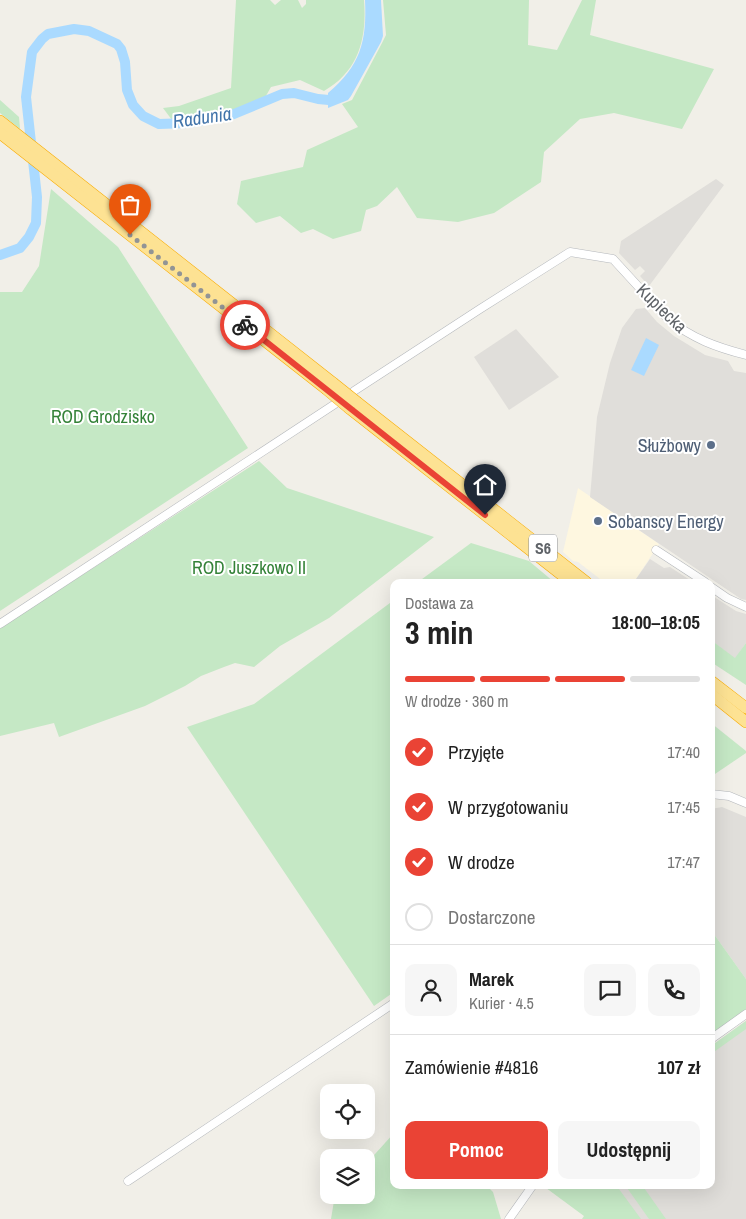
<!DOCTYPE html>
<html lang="pl">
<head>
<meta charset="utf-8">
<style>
  :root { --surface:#fff; --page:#f6f6f6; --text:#222; --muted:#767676; --line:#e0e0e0; --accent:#ea4335 }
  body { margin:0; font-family:"Archivo Narrow",sans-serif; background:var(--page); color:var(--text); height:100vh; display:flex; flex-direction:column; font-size:19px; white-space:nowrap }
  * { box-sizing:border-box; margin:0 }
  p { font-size:16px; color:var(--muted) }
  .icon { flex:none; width:28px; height:28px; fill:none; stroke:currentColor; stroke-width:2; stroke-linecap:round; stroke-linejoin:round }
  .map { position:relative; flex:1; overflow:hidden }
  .panel { position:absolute; left:390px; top:579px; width:325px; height:610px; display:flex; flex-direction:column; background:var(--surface); border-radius:10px; box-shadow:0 5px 20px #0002 }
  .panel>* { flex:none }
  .tools { position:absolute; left:320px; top:1084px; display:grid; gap:10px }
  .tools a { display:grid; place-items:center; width:55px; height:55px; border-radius:10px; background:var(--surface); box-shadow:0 5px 20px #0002; font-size:25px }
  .pin { position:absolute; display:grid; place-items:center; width:42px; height:42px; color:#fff; margin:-51px -21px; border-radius:50% 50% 50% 0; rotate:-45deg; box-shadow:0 0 5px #0007 }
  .pin .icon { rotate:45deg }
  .courier { position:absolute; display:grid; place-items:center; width:50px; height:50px; margin:-25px; border:4px solid #ea4335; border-radius:50%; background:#fff; color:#222; box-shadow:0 1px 6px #0007 }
  .summary em { font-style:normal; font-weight:700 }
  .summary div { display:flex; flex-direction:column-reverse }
  .summary { display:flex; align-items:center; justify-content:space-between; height:85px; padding:0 15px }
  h1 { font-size:32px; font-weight:700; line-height:38px }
  .bar { display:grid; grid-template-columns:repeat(4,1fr); gap:8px 5px; align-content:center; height:60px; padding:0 15px }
  .bar i { height:6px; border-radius:4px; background:var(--line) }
  .bar .selected { background:var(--accent) }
  .bar p { grid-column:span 4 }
  .line { display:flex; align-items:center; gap:12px; padding:0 15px; border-top:1px solid var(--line) }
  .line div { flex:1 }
  .round { display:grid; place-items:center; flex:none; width:52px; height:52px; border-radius:10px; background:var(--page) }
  ol { padding:0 15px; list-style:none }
  li { display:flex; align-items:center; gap:15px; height:55px }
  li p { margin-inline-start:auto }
  li .icon { padding:5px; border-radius:50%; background:var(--accent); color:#fff; stroke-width:4 }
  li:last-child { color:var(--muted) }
  li i { width:28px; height:28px; border:2px solid var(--line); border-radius:50% }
  .button { display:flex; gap:10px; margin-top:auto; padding:10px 15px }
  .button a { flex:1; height:58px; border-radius:10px; background:var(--accent); color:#fff; font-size:20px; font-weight:700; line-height:58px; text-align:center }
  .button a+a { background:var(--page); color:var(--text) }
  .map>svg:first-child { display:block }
  .commercial { fill:#fef7e0 }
  .industrial { fill:#e0deda }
  .green { fill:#c5e8c5 }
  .water { fill:#aadaff }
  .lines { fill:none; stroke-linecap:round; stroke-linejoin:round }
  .river { stroke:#aadaff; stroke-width:10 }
  .minor-casing { stroke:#b5b8bc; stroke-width:9 }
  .highway-casing { stroke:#f9ab00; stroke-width:12 }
  .minor { stroke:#fff; stroke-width:8 }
  .highway { stroke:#fde293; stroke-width:11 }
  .highway-bridge-casing { stroke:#f9ab00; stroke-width:12; stroke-linecap:butt }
  .highway-bridge { stroke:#fde293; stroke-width:11 }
  .done { stroke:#929495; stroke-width:5; stroke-dasharray:0 9 }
  .route { stroke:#ea4335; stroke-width:6 }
  .service-dot { fill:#5c6f8a; stroke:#fff; stroke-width:2 }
  .labels { text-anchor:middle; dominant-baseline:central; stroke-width:4; stroke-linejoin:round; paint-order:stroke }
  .shield { fill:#fff; stroke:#8f9295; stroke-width:1 }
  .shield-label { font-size:16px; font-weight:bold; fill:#5f6368 }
  .street-label { font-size:18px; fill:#5f6368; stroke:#fff }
  .park-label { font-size:18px; fill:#348238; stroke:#fff }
  .service-label { font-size:18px; fill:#4e5e75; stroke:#fff; text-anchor:end }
  .water-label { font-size:19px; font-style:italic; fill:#4174aa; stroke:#fff }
</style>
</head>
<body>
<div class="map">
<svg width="746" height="1219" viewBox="0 0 746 1219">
  <rect width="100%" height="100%" fill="#f1efe8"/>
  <!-- commercial -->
  <path class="commercial" d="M578 488 659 544 634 582H604L578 562 573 561 563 552Z"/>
  <!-- industrial -->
  <g class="industrial">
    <path d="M716 179 724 185 649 286 640 276 645 271 640 266 635 270 619 253 621 241Z"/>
    <path d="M645 308 657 322 674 336 705 355 728 361 734 371 746 373V600L741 599 590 497 597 417 610 363 622 328 636 309Z"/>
    <path d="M516 329 559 377 509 410 474 357Z"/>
    <path d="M650 559 664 568 670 567 693 582H634Z"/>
    <path d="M711 595 736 611 746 614V643L735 659 711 640Z"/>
    <path d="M722 807 746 817V979L711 930V809Z"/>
    <path d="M746 1021V1219H612L587 1185H711V1046Z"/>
  </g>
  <!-- green -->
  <g class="green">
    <path d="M236 0H270L275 5 281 0H298L302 8 306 4V0H364C367 38 359 71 324 91L300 80 271 87 263 101 234 114 175 124 163 108 179 106 231 88Z"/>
    <path d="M383 0H529L528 45 557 50 582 0H596L590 35 714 69 682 129 614 113 580 119 544 152 541 182 494 213 458 222 417 218 397 187 377 206 366 210 361 231 333 239 313 229 301 233 280 216 256 223 237 204 241 181 303 167 307 150 358 127 342 104 352 100 382 43 386 35Z"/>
    <path d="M0 100 19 117 20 129 0 113Z"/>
    <path d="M51 189 118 247 248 448 0 611V292H22L39 266Z"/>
    <path d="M259 461 287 488 434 537 329 618 280 646 254 667 235 663 224 667 201 676 185 686 145 706 59 737 54 723 0 736V628Z"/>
    <path d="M471 543 529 561 554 582H418Z"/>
    <path d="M394 600V992L374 1006 187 727 254 704Z"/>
    <path d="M711 640 735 658 746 643V685L711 662Z"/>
    <path d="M711 723 746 751V753L715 774 711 771Z"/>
    <path d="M711 930 746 979V1010L711 1035Z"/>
    <path d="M746 1021V1029L711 1054V1046Z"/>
    <path d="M394 1133V1185H486L493 1192 501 1219H331L334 1201 338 1204 344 1195H366V1164Z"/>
    <path d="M542 1185H616L641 1219H582L584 1216Z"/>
    <path d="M625 1185H642L666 1219H649Z"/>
  </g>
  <!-- water -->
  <g class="water">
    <path d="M365 0H381L383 36 381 42 351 96 348 100 328 108V93C360 66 367 42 365 0Z"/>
    <path d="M646 338 659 345 644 376 631 370Z"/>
  </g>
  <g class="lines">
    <!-- river -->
    <path class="river" d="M0 255 20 248 29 237 36 223 37 197 26 97 32 52 42 39 48 34 74 29 89 31 117 44 121 49 125 62 127 90 133 105 143 116 159 124 188 123 234 114 282 94 294 93 318 99 329 100 339 95"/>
    <!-- minor casing -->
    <g class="minor-casing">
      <g id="minor">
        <path d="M354 391 480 309 570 252 613 259 668 319C693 339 716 347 746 355"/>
        <path d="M656 550 705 582"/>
        <path d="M711 587 727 598 746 607"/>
        <path d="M0 624 335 404"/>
        <path d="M711 794 729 796 746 803"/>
        <path d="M711 1039 746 1014"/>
        <path d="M128 1181 394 1003"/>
        <path d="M509 1219 533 1185"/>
      </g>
    </g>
    <!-- highway casing -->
    <g class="highway-casing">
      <g id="highway">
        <path d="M0 121 333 383"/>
        <path d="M0 133 325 388"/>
        <path d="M358 403 586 582"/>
        <path d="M349 408 571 582"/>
        <path d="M711 681 746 708"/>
        <path d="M711 694 746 722"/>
      </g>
    </g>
    <!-- minor -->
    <use href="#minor" class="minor"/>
    <!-- highway -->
    <use href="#highway" class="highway"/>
    <!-- highway-bridge casing -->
    <g class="highway-bridge-casing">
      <g id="highway-bridge">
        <path d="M333 383 358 403"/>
        <path d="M325 388 349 408"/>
      </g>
    </g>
    <!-- highway-bridge -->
    <use href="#highway-bridge" class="highway-bridge"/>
  </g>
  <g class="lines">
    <!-- done -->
    <path class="done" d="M130 235 245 325"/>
    <!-- route -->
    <path class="route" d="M245 325 485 515"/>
  </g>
  <!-- markers -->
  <g class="service-dot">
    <circle cx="711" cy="445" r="5"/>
    <circle cx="598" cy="521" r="5"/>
  </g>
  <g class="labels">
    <!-- shield labels -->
    <rect class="shield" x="529" y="534.5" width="28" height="27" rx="4"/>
    <g class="shield-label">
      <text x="543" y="548">S6</text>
    </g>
    <!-- street labels -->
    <g class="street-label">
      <text transform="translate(662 308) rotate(44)">Kupiecka</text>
    </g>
    <!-- park labels -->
    <g class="park-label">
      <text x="103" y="416">ROD Grodzisko</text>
      <text x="249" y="567">ROD Juszkowo II</text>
    </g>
    <!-- service labels -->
    <g class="service-label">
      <text x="701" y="445">Służbowy</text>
      <text x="608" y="521" text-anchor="start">Sobanscy Energy</text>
    </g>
    <!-- water labels -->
    <g class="water-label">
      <text transform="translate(202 117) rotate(-8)">Radunia</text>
    </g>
  </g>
</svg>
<div class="tools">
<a><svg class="icon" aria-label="locate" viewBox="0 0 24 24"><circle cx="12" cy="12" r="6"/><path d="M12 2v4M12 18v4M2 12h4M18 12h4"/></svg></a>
<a><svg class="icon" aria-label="layers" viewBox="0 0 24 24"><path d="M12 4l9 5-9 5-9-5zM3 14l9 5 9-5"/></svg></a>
</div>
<div class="pin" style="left:130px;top:235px;background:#ea580c"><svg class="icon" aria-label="bag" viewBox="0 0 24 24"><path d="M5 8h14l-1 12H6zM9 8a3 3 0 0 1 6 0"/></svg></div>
<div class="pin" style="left:485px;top:515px;background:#1f2937"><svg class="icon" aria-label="home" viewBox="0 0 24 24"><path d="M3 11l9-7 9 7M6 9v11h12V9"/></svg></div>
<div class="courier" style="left:245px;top:325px"><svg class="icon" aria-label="bike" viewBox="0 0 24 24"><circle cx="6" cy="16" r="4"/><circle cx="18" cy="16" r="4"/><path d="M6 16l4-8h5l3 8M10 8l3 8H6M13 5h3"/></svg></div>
<section class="panel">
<div class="summary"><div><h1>3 min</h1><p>Dostawa za</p></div><em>18:00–18:05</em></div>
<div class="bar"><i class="selected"></i><i class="selected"></i><i class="selected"></i><i></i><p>W drodze · 360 m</p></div>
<ol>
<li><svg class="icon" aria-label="check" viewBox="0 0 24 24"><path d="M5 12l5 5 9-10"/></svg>Przyjęte<p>17:40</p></li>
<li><svg class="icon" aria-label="check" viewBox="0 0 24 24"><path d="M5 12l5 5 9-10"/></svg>W przygotowaniu<p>17:45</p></li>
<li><svg class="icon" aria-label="check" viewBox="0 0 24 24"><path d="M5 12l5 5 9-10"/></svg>W drodze<p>17:47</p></li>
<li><i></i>Dostarczone</li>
</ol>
<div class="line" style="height:90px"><a class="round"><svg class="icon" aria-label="person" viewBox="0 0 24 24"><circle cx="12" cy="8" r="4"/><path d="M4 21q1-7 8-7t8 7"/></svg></a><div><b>Marek</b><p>Kurier · 4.5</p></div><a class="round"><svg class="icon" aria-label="chat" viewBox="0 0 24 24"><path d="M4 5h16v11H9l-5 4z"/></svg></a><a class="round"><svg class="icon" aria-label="phone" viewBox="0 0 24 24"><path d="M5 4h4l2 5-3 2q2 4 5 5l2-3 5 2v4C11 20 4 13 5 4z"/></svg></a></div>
<div class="line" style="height:65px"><div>Zamówienie #4816</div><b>107 zł</b></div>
<div class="button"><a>Pomoc</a><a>Udostępnij</a></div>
</section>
</div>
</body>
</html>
